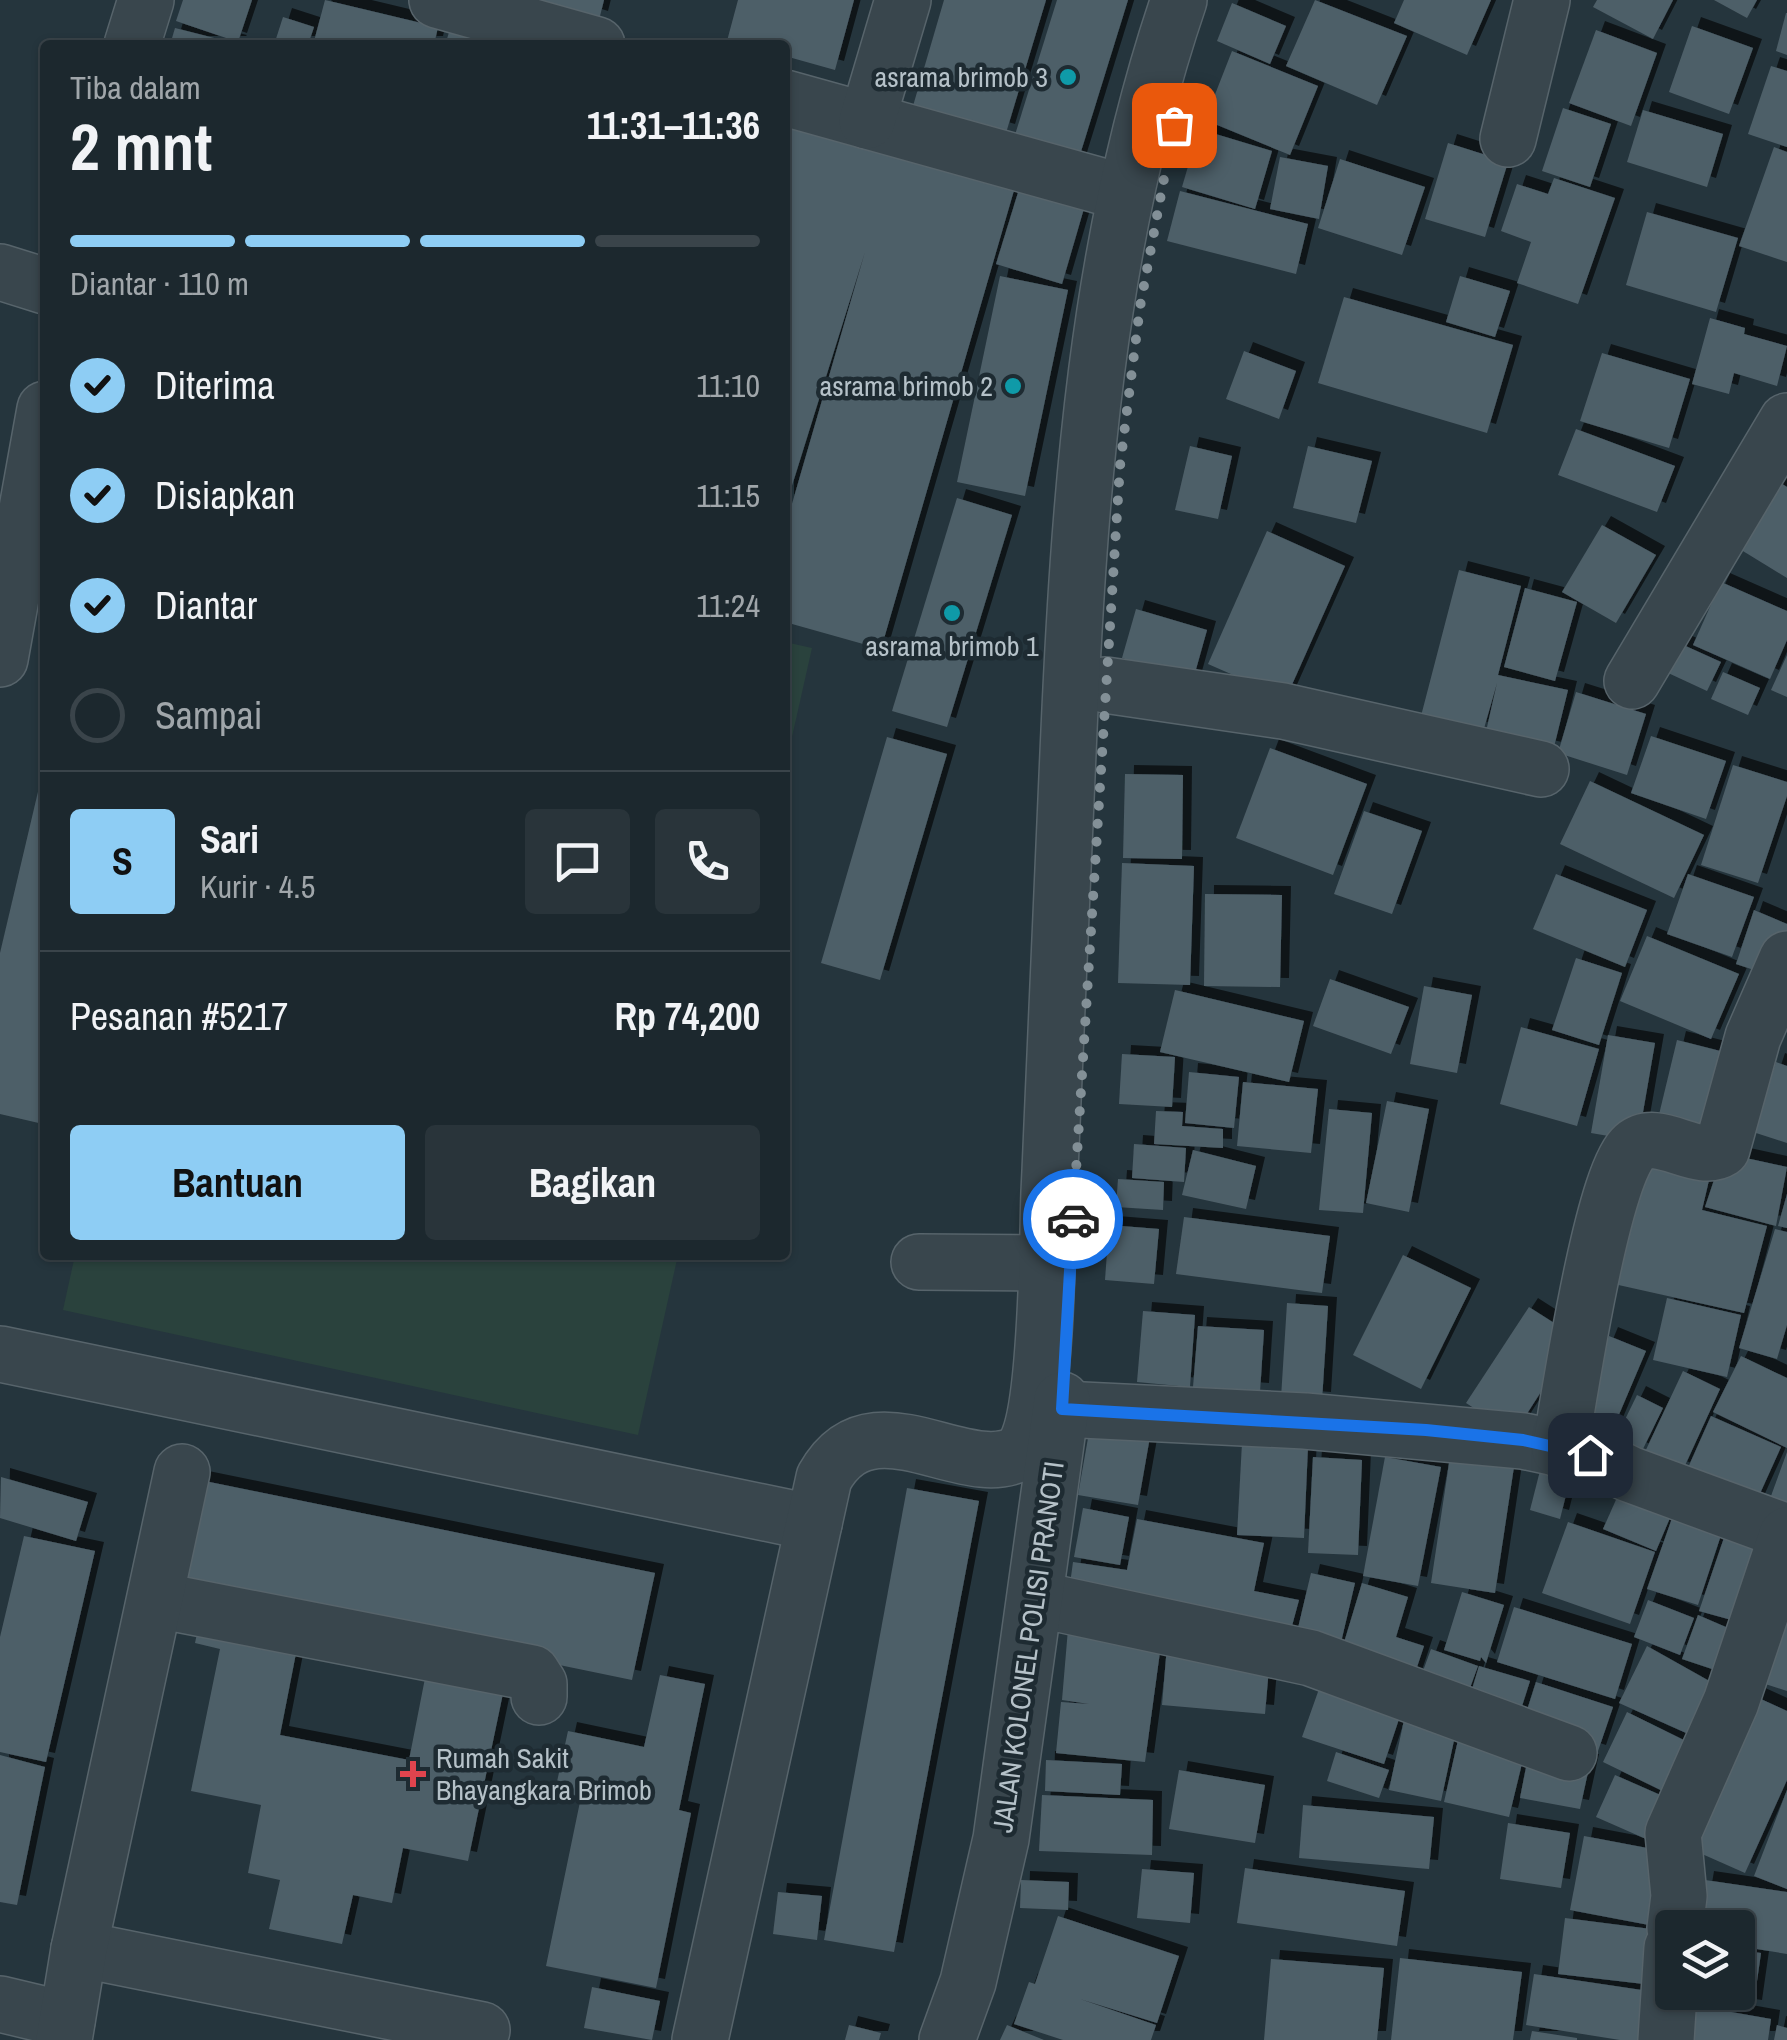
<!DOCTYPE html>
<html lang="id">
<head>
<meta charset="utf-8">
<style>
  :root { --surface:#1c282e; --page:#29343a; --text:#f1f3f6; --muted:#a0a6aa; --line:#3a444a; --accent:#8ecdf4 }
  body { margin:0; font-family:"Archivo Narrow",sans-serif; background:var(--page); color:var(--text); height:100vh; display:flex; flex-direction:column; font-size:38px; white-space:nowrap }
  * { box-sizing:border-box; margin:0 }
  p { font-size:32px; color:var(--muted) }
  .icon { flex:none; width:55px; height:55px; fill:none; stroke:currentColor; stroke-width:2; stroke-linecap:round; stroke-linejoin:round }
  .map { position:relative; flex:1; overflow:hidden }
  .drawer { position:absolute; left:40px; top:40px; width:750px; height:1220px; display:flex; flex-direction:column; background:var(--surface); border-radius:10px; box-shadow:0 2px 8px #0004,0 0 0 2px var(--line) }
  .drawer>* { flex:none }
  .tools { position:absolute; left:1655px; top:1910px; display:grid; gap:20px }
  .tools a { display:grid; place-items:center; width:100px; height:100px; border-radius:10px; background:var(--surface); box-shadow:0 2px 8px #0004,0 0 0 2px var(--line); font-size:50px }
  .pin { position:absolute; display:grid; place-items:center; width:85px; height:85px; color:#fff; margin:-42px; border-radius:20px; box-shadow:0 5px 15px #0006 }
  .courier { position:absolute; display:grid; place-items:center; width:100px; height:100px; margin:-50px; border:8px solid #1a73e8; border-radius:50%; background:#fff; color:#222; box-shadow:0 2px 12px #0007 }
  .summary em { font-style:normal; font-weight:700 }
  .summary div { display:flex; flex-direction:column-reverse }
  .summary { display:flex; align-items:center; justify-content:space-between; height:170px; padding:0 30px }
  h1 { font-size:65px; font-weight:700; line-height:75px }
  .bar { display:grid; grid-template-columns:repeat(4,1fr); gap:15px 10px; align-content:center; height:120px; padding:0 30px }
  .bar i { height:12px; border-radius:8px; background:var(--line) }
  .bar .current { background:var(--accent) }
  .bar p { grid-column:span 4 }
  .line { display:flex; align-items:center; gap:25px; padding:0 30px; border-top:2px solid var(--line) }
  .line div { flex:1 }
  .round { display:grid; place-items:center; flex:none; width:105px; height:105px; border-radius:10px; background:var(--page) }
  ol { padding:0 30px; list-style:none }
  li { display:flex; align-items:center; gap:30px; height:110px }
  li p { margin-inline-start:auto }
  li .icon { padding:10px; border-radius:50%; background:var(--accent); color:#111; stroke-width:4 }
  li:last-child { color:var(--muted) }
  li i { width:55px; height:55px; border:5px solid var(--line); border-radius:50% }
  .cta { display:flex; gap:20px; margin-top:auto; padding:20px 30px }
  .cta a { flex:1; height:115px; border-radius:10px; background:var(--accent); color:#111; font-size:40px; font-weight:700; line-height:115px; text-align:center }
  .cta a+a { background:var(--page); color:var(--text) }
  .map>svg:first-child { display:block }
  .green { fill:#2a423d }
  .building { fill:#4e5f68; fill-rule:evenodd; filter:url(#shadow) }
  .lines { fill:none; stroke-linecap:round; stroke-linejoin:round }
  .minor-casing { stroke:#57646b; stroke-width:58 }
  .minor { stroke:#39464d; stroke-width:55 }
  .done { stroke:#839097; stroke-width:10; stroke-dasharray:0 18 }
  .route { stroke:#1a73e8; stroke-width:12 }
  .culture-dot { fill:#0f9aa8; stroke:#1e2b32; stroke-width:4 }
  .health-dot { fill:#e0444e; stroke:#1e2b32; stroke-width:4 }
  .labels { text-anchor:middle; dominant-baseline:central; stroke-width:9; stroke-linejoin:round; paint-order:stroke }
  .poi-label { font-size:28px; fill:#b5c1c8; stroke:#1e2b32; text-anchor:end }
  .street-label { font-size:28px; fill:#b5c1c8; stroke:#1e2b32 }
</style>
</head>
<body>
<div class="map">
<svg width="1787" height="2040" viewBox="0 0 1787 2040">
  <defs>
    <filter id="shadow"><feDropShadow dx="9" dy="-9" stdDeviation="0" flood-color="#0009"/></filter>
  </defs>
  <rect width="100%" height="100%" fill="#25353d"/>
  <!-- green -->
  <g class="green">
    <path d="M785 642 812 648 785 768Z"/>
    <path d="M75 1255H678L638 1435 63 1310Z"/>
  </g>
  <!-- building -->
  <g class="building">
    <path d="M183 0H252L238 42 176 21Z"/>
    <path d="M325 0 438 27 434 45H313Z"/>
    <path d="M536 0H604L599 20Z"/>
    <path d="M738 0H854L835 70 785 56V45L727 41Z"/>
    <path d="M944 0H1046L1006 133 913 106Z"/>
    <path d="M1057 0H1128L1074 174 1009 154Z"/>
    <path d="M1315 0 1407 36 1377 105 1286 66Z"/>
    <path d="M1404 0H1491L1467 55 1394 23Z"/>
    <path d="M1597 0H1673L1653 39 1593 7Z"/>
    <path d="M1714 0H1757L1747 18Z"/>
    <path d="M1232 3 1286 26 1270 64 1217 41Z"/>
    <path d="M1786 13H1787V55L1776 51Z"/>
    <path d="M283 17 314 27 308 45H274Z"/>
    <path d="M453 20 530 45H445Z"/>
    <path d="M1692 26 1753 48 1729 114 1669 92Z"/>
    <path d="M175 28 238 44 237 45H170Z"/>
    <path d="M1596 30 1657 53 1631 126 1569 103Z"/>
    <path d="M1232 51 1318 86 1290 155 1205 120Z"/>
    <path d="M1771 66 1787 71V147L1748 134Z"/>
    <path d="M1563 108 1611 124 1590 187 1542 171Z"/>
    <path d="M1643 110 1723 134 1707 187 1627 162Z"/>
    <path d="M785 122 1017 180 881 649 785 622V528L865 252 785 508Z"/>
    <path d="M1199 129 1272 151 1255 209 1182 187Z"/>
    <path d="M1448 143 1508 162 1485 237 1425 219Z"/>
    <path d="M1774 147 1787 152V262L1739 246Z"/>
    <path d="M1280 157 1328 166 1319 219 1270 209Z"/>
    <path d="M1340 159 1425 187 1402 255 1318 228Z"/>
    <path d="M1554 178 1615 198 1578 304 1517 283 1531 242 1501 231 1517 184 1548 194Z"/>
    <path d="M1020 186 1085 205 1062 284 996 264Z"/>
    <path d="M1180 191 1308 224 1296 274 1167 241Z"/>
    <path d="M1647 212 1738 238 1716 312 1626 285Z"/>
    <path d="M1000 276 1068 290 1025 496 957 482Z"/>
    <path d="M1460 276 1510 291 1495 337 1446 322Z"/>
    <path d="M1344 297 1513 345 1487 433 1318 383Z"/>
    <path d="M1710 318 1745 328 1744 334 1787 346 1777 386 1734 373 1729 394 1692 384Z"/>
    <path d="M1244 351 1296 371 1279 419 1226 399Z"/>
    <path d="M1602 353 1690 379 1669 448 1580 421Z"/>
    <path d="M1576 429 1675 466 1657 512 1558 475Z"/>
    <path d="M1190 446 1232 456 1218 519 1175 510Z"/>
    <path d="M1308 446 1372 461 1356 523 1293 508Z"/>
    <path d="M1779 482 1787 487V578L1738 548Z"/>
    <path d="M957 498 1012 515 947 727 892 711Z"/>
    <path d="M1602 525 1656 555 1616 623 1562 592Z"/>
    <path d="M1267 531 1345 566 1286 698 1208 664Z"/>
    <path d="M1459 570 1521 586 1498 675 1568 690 1553 751 1485 736 1497 683 1483 732 1421 716Z"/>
    <path d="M1721 582 1787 611V640L1770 679 1693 645Z"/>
    <path d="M1525 588 1577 602 1555 681 1504 667Z"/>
    <path d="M1136 609 1207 630 1193 680 1122 658Z"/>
    <path d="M1679 643 1721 662 1707 691 1666 672Z"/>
    <path d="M1787 655V697L1771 690Z"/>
    <path d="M1723 672 1760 688 1748 715 1711 699Z"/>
    <path d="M1576 692 1646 714 1627 775 1558 753Z"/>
    <path d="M1651 736 1726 761 1706 819 1631 793Z"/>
    <path d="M887 737 947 754 880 980 821 963Z"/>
    <path d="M1270 748 1367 784 1333 875 1236 838Z"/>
    <path d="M45 762V1113L43 1124 0 1114V953Z"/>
    <path d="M1733 765 1787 782V796L1758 883 1701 865Z"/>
    <path d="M1125 774 1183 775 1182 859 1123 858Z"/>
    <path d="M1590 781 1704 835 1674 898 1560 844Z"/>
    <path d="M1364 811 1422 831 1392 914 1334 894Z"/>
    <path d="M1122 863 1194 866 1190 985 1118 983Z"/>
    <path d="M1556 874 1647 910 1625 967 1533 929Z"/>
    <path d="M1688 874 1754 897 1732 957 1667 934Z"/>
    <path d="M1205 894 1282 895 1280 987 1204 986Z"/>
    <path d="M1754 910 1787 924V944L1775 977 1736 964Z"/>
    <path d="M1647 936 1739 974 1711 1039 1620 1001Z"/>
    <path d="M1576 958 1622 973 1599 1045 1552 1030Z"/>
    <path d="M1330 979 1409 1007 1391 1054 1313 1026Z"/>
    <path d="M1424 986 1472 995 1457 1073 1410 1064Z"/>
    <path d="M1175 990 1304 1021 1289 1082 1160 1052Z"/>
    <path d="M1521 1027 1599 1049 1577 1126 1500 1104Z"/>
    <path d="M1608 1035 1655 1043 1638 1141 1591 1133Z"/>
    <path d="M1677 1040 1740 1056 1720 1141 1656 1127Z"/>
    <path d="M1122 1054 1175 1057 1172 1107 1119 1104Z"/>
    <path d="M1776 1062 1787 1066V1143L1753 1132Z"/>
    <path d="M1189 1072 1239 1077 1234 1128 1185 1123Z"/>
    <path d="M1243 1082 1318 1089 1311 1153 1237 1146Z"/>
    <path d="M1387 1101 1429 1109 1409 1212 1366 1203Z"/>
    <path d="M1329 1109 1372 1113 1363 1213 1319 1210Z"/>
    <path d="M1156 1111 1183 1112 1182 1126 1223 1129V1148L1154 1144Z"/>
    <path d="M1134 1144 1186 1148 1184 1182 1132 1178Z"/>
    <path d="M1193 1150 1256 1166 1246 1209 1182 1195Z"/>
    <path d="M1648 1150 1714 1159 1702 1210 1767 1226 1744 1313 1614 1284Z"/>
    <path d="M1723 1153 1787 1167 1776 1226 1705 1207Z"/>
    <path d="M1118 1179 1164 1182 1163 1210 1116 1207Z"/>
    <path d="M1787 1194V1228L1778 1226Z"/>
    <path d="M1184 1217 1330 1236 1322 1293 1176 1274Z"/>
    <path d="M1109 1225 1159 1229 1154 1284 1105 1280Z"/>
    <path d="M1775 1229 1787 1232V1325L1777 1359 1739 1348Z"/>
    <path d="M1403 1255 1471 1288 1421 1389 1353 1355Z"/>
    <path d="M1667 1298 1741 1315 1727 1377 1653 1360Z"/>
    <path d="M1287 1303 1328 1306 1322 1401 1281 1398Z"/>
    <path d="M1529 1307 1576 1337 1514 1434 1466 1403Z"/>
    <path d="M1143 1311 1195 1315 1190 1387 1137 1382Z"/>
    <path d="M1198 1326 1264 1330 1260 1392 1193 1387Z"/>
    <path d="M1609 1336 1646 1351 1612 1431 1576 1416Z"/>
    <path d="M1741 1356 1787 1378V1448L1713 1412Z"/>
    <path d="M1683 1371 1720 1389 1682 1472 1644 1454Z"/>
    <path d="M1637 1395 1663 1408 1641 1453 1615 1440Z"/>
    <path d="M1711 1416 1781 1447 1753 1509 1683 1479Z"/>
    <path d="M1091 1421 1151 1431 1138 1505 1078 1495Z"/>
    <path d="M1242 1443 1308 1446 1304 1538 1237 1535Z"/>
    <path d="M1451 1450 1515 1460 1495 1593 1431 1583Z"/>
    <path d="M1787 1452V1514L1767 1507Z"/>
    <path d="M1544 1455 1574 1463 1560 1519 1530 1510Z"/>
    <path d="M1313 1457 1362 1460 1358 1555 1308 1553Z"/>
    <path d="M1385 1457 1441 1467 1418 1586 1363 1576Z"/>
    <path d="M1 1477 88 1502 76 1541 0 1518Z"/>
    <path d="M190 1478 655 1573 632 1680 511 1655 468 1861 403 1848 392 1903 353 1895 342 1944 269 1929 280 1880 248 1873 261 1805 191 1791 220 1649 195 1643 204 1600 166 1592ZM298 1643 427 1668 409 1760 280 1735Z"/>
    <path d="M1623 1484 1675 1506 1656 1551 1603 1529Z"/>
    <path d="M907 1488 979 1501 894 1952 824 1940Z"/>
    <path d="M1676 1507 1725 1523 1698 1605 1647 1589Z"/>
    <path d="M1083 1508 1129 1517 1120 1565 1074 1557Z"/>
    <path d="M1137 1519 1264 1543 1254 1591 1299 1600 1289 1637 1068 1599 1073 1562 1127 1570Z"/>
    <path d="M1568 1522 1655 1552 1630 1624 1542 1593Z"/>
    <path d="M1728 1526 1775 1544 1746 1624 1699 1611Z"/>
    <path d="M24 1536 95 1551 46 1762 0 1752V1637Z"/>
    <path d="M1311 1573 1355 1583 1338 1655 1294 1645Z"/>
    <path d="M1362 1583 1408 1597 1396 1637 1424 1646 1410 1688 1339 1659Z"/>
    <path d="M1787 1585V1691L1756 1681Z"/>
    <path d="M1462 1592 1504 1605 1486 1663 1481 1657 1480 1661 1444 1650Z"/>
    <path d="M1648 1600 1694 1618 1680 1655 1634 1637Z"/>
    <path d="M1514 1607 1632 1644 1615 1699 1497 1662Z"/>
    <path d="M1698 1615 1742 1634 1730 1675 1682 1659Z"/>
    <path d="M1068 1629 1162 1637 1145 1762 1056 1753 1061 1702 1089 1704 1062 1700Z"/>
    <path d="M1167 1646 1270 1656 1265 1714 1162 1705Z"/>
    <path d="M1647 1646 1720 1687 1704 1741 1619 1703Z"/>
    <path d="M1431 1649 1478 1666 1462 1710 1415 1693Z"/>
    <path d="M1479 1666 1530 1681 1516 1725 1466 1709Z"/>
    <path d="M660 1675 705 1684 679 1810 691 1813 656 1988 546 1966 581 1797 555 1791 568 1731 644 1747Z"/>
    <path d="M1536 1682 1613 1707 1597 1754 1521 1729Z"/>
    <path d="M1319 1689 1400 1716 1384 1764 1302 1737Z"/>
    <path d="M1752 1695 1787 1711V1780L1745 1873 1684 1846Z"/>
    <path d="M1627 1712 1704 1750 1679 1799 1603 1762Z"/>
    <path d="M1404 1720 1456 1731 1441 1801 1389 1790Z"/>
    <path d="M1460 1731 1526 1747 1509 1817 1444 1802Z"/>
    <path d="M1336 1752 1389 1770 1379 1798 1327 1781Z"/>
    <path d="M1529 1752 1590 1763 1580 1809 1520 1798Z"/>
    <path d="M0 1755 45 1767 17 1905 0 1902Z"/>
    <path d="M1046 1760 1122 1764 1120 1795 1045 1791Z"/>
    <path d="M1179 1770 1265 1785 1255 1843 1169 1829Z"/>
    <path d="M1615 1775 1665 1797 1646 1839 1596 1817Z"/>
    <path d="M1787 1790V1889L1754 1876Z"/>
    <path d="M1042 1795 1153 1800 1152 1855 1039 1851Z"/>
    <path d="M1303 1805 1434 1817 1429 1869 1299 1858Z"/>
    <path d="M1508 1823 1570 1833 1561 1888 1500 1879Z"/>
    <path d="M1584 1836 1663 1851 1649 1925 1570 1910Z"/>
    <path d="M1245 1868 1405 1891 1397 1946 1237 1923Z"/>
    <path d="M1142 1869 1194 1873 1190 1923 1137 1918Z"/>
    <path d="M1021 1880 1069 1882 1068 1910 1020 1908Z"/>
    <path d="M1705 1880 1787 1892V1954L1738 1946V1928H1697Z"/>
    <path d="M778 1892 822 1896 817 1940 773 1934Z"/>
    <path d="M1058 1916 1179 1956 1157 2023 1080 1999 1156 2025 1151 2040H1063L1014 2024 1029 1982 1035 1984Z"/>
    <path d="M1565 1918 1651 1929 1644 1984 1558 1974Z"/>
    <path d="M1738 1950 1761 1953 1753 2009 1691 2000 1692 1992H1738Z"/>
    <path d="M1400 1958 1522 1972 1513 2040H1391Z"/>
    <path d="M1271 1959 1384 1968 1377 2040H1264Z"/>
    <path d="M1534 1974 1662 1993 1654 2040H1620L1526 2025Z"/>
    <path d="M592 1987 660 2001 652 2040 584 2028Z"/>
    <path d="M1686 2004 1771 2019 1768 2040H1680Z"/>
    <path d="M849 2025 881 2033 879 2040H845Z"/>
    <path d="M1007 2025 1044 2040H1000Z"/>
    <path d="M1777 2025 1787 2028V2040H1774Z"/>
    <path d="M1532 2031 1577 2038V2040H1530Z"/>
  </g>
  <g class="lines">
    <!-- minor casing -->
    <g class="minor-casing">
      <g id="minor">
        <path d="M437 0 597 45"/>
        <path d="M132 45 146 0"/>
        <path d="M785 98 1126 193"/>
        <path d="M867 121 903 0"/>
        <path d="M1508 139 1542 0"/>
        <path d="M0 272 45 286"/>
        <path d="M0 659 45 409"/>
        <path d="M1632 681 1787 421"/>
        <path d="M1105 685 1283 711 1541 769"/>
        <path d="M919 1262 1046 1263"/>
        <path d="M0 1354 814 1523"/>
        <path d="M1062 1409 1305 1421 1523 1441 1590 1455 1629 1474 1787 1532"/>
        <path d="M1560 1450C1569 1398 1602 1175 1634 1147 1658 1126 1697 1165 1722 1149L1753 1037 1787 959"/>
        <path d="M1036 1599 1311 1658 1569 1753"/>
        <path d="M157 1600 532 1673 539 1684V1697"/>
        <path d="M1675 1928 1679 1896 1673 1833 1731 1702 1787 1535"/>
        <path d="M79 1949 482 2030"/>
        <path d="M0 2004 67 2020"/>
        <path d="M64 2040 79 1949 182 1472"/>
        <path d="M700 2040 824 1478C872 1392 963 1484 1020 1453 1048 1421 1047 1243 1049 1192 1056 1046 1062 900 1068 753 1079 498 1096 243 1179 0"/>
        <path d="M947 2040 968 1982 1001 1839 1062 1400"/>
        <path d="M1666 2040 1672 1948"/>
      </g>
    </g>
    <!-- minor -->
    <use href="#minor" class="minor"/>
  </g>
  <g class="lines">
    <!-- done -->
    <path class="done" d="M1073 1219 1120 466 1140 307 1174 125"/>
    <!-- route -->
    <path class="route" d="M1073 1219 1062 1409 1426 1430 1523 1440 1590 1455"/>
  </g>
  <!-- markers -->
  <g class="culture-dot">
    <circle cx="1068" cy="77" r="10"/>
    <circle cx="1013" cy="386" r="10"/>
    <circle cx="952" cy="613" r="10"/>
  </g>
  <path class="health-dot" d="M408 1759h10v10h10v10h-10v10h-10v-10h-10v-10h10z"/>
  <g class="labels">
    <!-- poi labels -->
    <g class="poi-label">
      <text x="1048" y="77">asrama brimob 3</text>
      <text x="993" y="386">asrama brimob 2</text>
      <text x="952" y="646" text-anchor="middle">asrama brimob 1</text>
      <text x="436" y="1758" text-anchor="start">Rumah Sakit<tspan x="436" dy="32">Bhayangkara Brimob</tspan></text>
    </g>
    <!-- street labels -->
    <g class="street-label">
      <text transform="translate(1028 1647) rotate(-82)">JALAN KOLONEL POLISI PRANOTI</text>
    </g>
  </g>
</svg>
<div class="tools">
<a><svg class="icon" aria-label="layers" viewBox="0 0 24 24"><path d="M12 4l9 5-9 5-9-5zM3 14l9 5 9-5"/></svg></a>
</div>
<div class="pin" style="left:1174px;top:125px;background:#ea580c"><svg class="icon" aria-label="bag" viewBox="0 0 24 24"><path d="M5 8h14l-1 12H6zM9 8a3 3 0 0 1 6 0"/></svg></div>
<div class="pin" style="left:1590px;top:1455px;background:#1f2937"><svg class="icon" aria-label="home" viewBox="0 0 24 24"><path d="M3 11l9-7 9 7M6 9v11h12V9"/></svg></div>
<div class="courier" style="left:1073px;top:1219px"><svg class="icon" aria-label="car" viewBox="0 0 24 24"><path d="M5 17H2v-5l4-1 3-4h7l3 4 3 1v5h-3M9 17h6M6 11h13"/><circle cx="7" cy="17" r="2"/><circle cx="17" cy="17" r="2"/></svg></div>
<section class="drawer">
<div class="summary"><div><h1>2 mnt</h1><p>Tiba dalam</p></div><em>11:31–11:36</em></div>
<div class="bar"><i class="current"></i><i class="current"></i><i class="current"></i><i></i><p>Diantar · 110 m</p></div>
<ol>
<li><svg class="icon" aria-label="check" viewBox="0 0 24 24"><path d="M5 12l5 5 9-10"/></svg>Diterima<p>11:10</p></li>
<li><svg class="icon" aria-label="check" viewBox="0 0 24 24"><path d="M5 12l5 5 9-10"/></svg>Disiapkan<p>11:15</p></li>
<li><svg class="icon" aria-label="check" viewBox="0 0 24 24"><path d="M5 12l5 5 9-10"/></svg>Diantar<p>11:24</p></li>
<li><i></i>Sampai</li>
</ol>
<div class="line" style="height:180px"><b class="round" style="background:var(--accent);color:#111">S</b><div><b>Sari</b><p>Kurir · 4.5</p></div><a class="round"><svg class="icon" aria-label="chat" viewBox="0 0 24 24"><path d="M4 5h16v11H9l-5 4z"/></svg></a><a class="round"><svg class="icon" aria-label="phone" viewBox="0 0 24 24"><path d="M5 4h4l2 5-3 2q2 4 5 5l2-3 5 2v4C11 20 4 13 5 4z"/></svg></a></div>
<div class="line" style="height:130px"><div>Pesanan #5217</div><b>Rp 74,200</b></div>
<div class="cta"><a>Bantuan</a><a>Bagikan</a></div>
</section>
</div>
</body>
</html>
